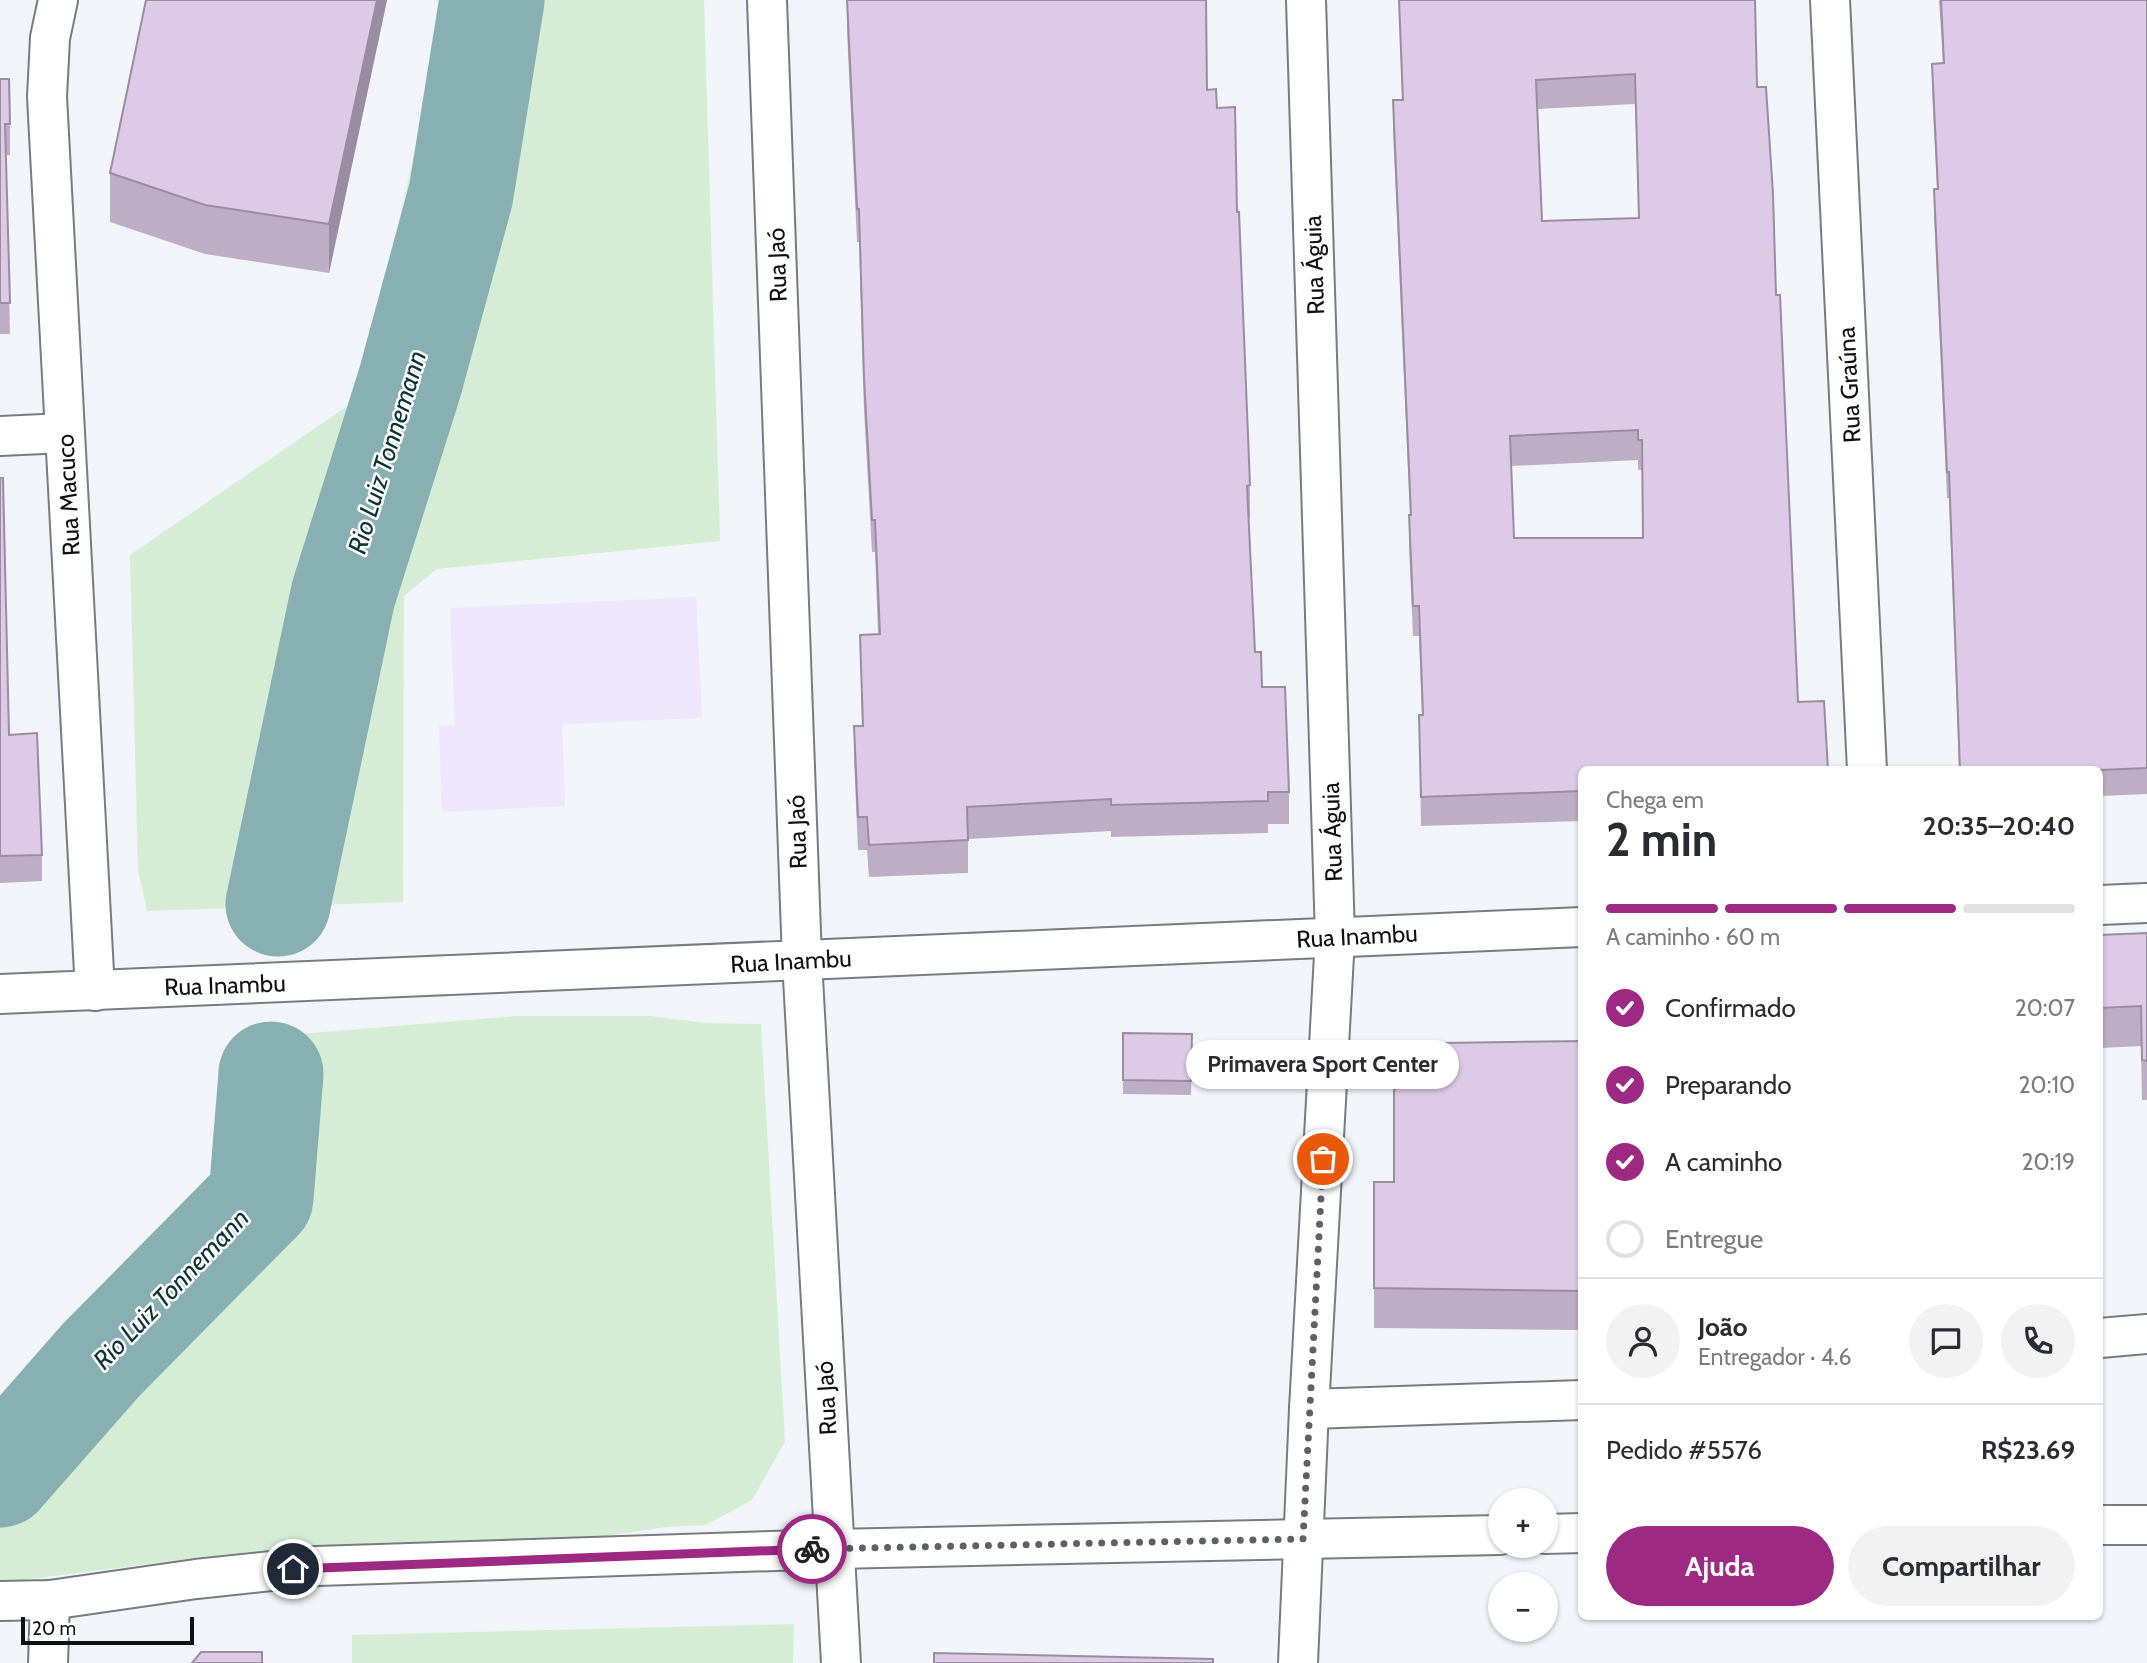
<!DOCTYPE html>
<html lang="pt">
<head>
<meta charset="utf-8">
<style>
  :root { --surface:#fff; --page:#f2f2f3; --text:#2b2b33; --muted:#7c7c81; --line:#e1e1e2; --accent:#9e2983 }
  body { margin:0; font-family:Cabin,sans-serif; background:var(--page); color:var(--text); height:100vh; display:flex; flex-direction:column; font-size:26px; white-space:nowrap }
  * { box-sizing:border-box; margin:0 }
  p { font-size:23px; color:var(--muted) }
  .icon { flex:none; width:38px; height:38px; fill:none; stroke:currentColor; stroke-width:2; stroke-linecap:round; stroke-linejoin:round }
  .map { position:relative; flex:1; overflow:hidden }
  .side { position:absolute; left:1578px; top:766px; width:525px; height:854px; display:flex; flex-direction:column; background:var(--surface); border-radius:10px; box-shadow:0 2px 5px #0004 }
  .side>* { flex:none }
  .fabs { position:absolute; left:1488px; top:1488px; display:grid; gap:14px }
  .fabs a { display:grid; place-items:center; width:70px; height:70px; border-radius:50%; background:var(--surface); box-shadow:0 2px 5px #0004; font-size:35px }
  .scale { position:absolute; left:21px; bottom:18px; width:173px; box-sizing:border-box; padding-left:7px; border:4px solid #0f1011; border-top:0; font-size:19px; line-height:24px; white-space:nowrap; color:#0f1011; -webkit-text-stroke:5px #fff; paint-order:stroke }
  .pin { position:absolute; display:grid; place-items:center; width:60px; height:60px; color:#fff; margin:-30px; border:4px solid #fff; border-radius:50%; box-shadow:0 2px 7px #0007 }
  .courier { position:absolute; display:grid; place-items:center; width:70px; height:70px; margin:-35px; border:5px solid #9e2983; border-radius:50%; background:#fff; color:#222; box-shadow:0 2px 9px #0007 }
  .bubble { position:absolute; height:49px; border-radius:24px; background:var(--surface); box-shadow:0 2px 5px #0004; font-size:23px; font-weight:700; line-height:49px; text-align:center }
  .summary em { font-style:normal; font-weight:700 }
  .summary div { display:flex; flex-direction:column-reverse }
  .summary { display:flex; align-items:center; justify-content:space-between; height:119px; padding:0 28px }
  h1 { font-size:46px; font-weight:700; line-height:52px }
  .bar { display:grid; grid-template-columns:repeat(4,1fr); gap:10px 7px; align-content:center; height:84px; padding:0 28px }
  .bar i { height:9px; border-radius:5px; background:var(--line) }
  .bar .current { background:var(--accent) }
  .bar p { grid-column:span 4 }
  .line { display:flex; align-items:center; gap:18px; padding:0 28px; border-top:2px solid var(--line) }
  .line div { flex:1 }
  .round { display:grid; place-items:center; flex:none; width:74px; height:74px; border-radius:37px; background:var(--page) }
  ol { padding:0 28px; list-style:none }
  li { display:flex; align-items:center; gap:21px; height:77px }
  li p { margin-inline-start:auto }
  li .icon { padding:7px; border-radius:50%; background:var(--accent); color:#fff; stroke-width:4 }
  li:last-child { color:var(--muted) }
  li i { width:38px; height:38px; border:4px solid var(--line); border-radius:50% }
  .primary-button { display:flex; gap:14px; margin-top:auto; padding:14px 28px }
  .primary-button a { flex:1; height:80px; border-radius:42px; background:var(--accent); color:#fff; font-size:28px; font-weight:700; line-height:80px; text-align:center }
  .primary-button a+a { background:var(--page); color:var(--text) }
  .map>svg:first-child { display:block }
  .education { fill:#ede6fc }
  .green { fill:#d6edd5 }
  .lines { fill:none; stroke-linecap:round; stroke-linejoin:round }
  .river { stroke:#88b0b2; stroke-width:105 }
  .minor-casing { stroke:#787b7f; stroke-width:42 }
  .tertiary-casing { stroke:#787b7f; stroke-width:42 }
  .secondary-casing { stroke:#787b7f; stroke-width:42 }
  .minor { stroke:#fff; stroke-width:38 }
  .tertiary { stroke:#fff; stroke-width:38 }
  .secondary { stroke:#fff; stroke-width:38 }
  .wall { fill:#bdaec6; fill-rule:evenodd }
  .shaded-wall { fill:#9a8da1 }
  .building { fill:#dccae6; stroke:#9a8da1; stroke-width:2; fill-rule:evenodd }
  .done { stroke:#5e6062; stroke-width:7; stroke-dasharray:0 12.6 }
  .route { stroke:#9e2983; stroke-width:9 }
  .labels { text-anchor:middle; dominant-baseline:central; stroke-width:5; stroke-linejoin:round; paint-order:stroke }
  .street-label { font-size:24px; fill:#0f1011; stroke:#fff }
  .water-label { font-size:26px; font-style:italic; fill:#093334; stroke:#fff }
</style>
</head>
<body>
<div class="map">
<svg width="2147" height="1663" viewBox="0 0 2147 1663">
  <rect width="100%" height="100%" fill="#f1f4f9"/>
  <!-- education -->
  <path class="education" d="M696 597 702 718 562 724 565 806 442 812 439 726 455 725 450 608Z"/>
  <!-- green -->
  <g class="green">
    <path d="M449 0H704L720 541 437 569 404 596 403 902 147 911 138 870 130 555 359 398Z"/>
    <path d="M516 1016H649L706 1023 761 1024 785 1442 752 1500 706 1525 666 1527 573 1541 343 1545 219 1555 0 1583V1434L49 1388 78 1335 85 1307 154 1237 194 1217 225 1152 232 1108 247 1057 299 1034Z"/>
    <path d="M794 1624 793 1663H352V1635Z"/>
  </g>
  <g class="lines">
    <!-- river -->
    <g class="river">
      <path d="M278 904 343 595 410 382 461 194 492 0"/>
      <path d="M0 1475 101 1360 261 1198 271 1074"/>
    </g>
    <!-- minor casing -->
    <g class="minor-casing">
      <g id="minor">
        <path d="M58 0 50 38 47 97 95 991"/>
        <path d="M767 0 802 960 841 1663"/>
        <path d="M1306 0 1335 937"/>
        <path d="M1830 0 1867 770"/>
        <path d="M0 436 65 433"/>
        <path d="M0 1601 50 1600 196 1579 317 1566 834 1549 1302 1539"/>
        <path d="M48 1663 50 1600"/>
      </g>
    </g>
    <!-- tertiary casing -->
    <g class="tertiary-casing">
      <g id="tertiary">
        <path d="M2100 1338 2147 1334"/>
        <path d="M1309 1409 1582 1400"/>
        <path d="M2100 1525H2147"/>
        <path d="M1545 1534 1582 1533"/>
        <path d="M1302 1539 1500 1535"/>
        <path d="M1298 1663 1309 1409 1335 937"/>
      </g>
    </g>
    <!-- secondary casing -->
    <g class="secondary-casing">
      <g id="secondary">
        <path d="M2100 905 2147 903"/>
        <path d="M0 994 1582 927"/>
      </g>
    </g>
    <!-- minor -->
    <use href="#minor" class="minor"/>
    <!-- tertiary -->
    <use href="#tertiary" class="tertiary"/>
    <!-- secondary -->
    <use href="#secondary" class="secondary"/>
  </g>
  <!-- wall -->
  <g class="wall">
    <path d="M146 0H387L329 273 205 254 110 222V173Z"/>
    <path d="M847 0 1207 90 1217 108 1237 212 1250 485V518H1249L1255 652 1262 687 1289 792V824H1268V833L1111 837V831L968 839V873L869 877 867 850H858L854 758V726H862L860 635 878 634 875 552H872L864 411 859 242H857L847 31Z"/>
    <path d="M1399 0H1755L1757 87H1766L1582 770V821L1421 826 1419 715H1422L1419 636H1413L1409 545V515H1410L1393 130V100H1402ZM1635 104 1639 218 1542 221 1537 109ZM1638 460V470H1642L1643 538H1514L1511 466Z"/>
    <path d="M1939 0H2147V794L2100 796V770H1959L1949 498H1947L1934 215V189H1937L1932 90V64L1943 63Z"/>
    <path d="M0 79 10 124V155H6L10 334H0Z"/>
    <path d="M0 478 9 735 42 855V881L0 883Z"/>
    <path d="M2147 933V1100H2142L2141 1046 2100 1048V935Z"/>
    <path d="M1123 1033 1192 1034 1191 1095 1123 1094Z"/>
    <path d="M1582 1041V1330L1374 1328V1182H1394Z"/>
  </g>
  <!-- shaded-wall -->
  <path class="shaded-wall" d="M377 0H387L329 273V224Z"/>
  <!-- building -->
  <g class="building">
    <path d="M146 0H377L329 224 205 205 110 173Z"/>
    <path d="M847 0H1206L1207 90 1216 89 1217 108 1235 107 1237 212H1239L1250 485 1247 486 1255 652H1261L1262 687H1285L1289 792H1268V801L1111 805V799L967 807 968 840 869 845 867 817H858L854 726H863L860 635 880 634 875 520H872L864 378 859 209H857Z"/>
    <path d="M1399 0H1755L1757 87H1766L1773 194 1776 295H1780L1798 702 1824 701 1828 770H1582V791L1421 797 1419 715H1423L1419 606H1413L1409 515H1411L1393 100H1403ZM1635 74 1639 218 1542 221 1536 80ZM1638 430V440H1642L1643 538H1514L1510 436Z"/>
    <path d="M1941 0H2147V768L2100 770H1960L1949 472H1947L1934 189H1938L1932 64 1944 63Z"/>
    <path d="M0 79H9L10 124H5L10 303H0Z"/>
    <path d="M0 478H3L9 735 37 733 42 855 0 856Z"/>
    <path d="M2147 933V1061L2142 1060 2141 1006 2100 1008V935Z"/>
    <path d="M1123 1033 1192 1034 1191 1081 1123 1080Z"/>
    <path d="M1582 1041V1291L1374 1288V1182H1394V1090L1441 1043Z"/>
    <path d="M201 1652H262V1663H192Z"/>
    <path d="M934 1653 1213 1659V1663H934Z"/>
  </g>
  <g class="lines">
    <!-- done -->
    <path class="done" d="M812 1549 1303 1539 1323 1159"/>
    <!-- route -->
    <path class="route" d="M293 1569 812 1549"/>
  </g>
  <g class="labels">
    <!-- street labels -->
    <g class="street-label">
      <text transform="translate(777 265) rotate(-92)">Rua Jaó</text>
      <text transform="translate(1314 265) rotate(-92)">Rua Águia</text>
      <text transform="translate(1849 385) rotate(-93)">Rua Graúna</text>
      <text transform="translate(68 495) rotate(-93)">Rua Macuco</text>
      <text transform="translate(797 832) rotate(-92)">Rua Jaó</text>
      <text transform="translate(1332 832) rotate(-92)">Rua Águia</text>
      <text transform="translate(1357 936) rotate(-3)">Rua Inambu</text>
      <text transform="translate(791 961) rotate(-3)">Rua Inambu</text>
      <text transform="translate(225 985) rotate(-2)">Rua Inambu</text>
      <text transform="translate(826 1398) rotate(-93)">Rua Jaó</text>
    </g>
    <!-- water labels -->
    <g class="water-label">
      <text transform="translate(387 452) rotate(-73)">Rio Luiz Tonnemann</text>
      <text transform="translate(171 1289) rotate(-46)">Rio Luiz Tonnemann</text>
    </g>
  </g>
</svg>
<div class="fabs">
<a>+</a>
<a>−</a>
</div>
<div class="scale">20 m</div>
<div class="pin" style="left:1323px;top:1159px;background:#ea580c"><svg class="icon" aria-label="bag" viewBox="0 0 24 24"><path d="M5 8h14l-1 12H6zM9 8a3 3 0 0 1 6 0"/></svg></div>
<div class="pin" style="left:293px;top:1569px;background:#1f2937"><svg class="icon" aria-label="home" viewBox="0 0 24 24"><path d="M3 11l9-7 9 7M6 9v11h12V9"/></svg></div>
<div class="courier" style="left:812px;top:1549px"><svg class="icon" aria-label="bike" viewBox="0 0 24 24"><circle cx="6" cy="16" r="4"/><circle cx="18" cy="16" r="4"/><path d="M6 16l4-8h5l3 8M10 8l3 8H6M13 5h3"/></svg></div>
<div class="bubble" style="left:1186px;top:1040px;width:273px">Primavera Sport Center</div>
<section class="side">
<div class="summary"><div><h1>2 min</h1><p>Chega em</p></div><em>20:35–20:40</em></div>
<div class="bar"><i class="current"></i><i class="current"></i><i class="current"></i><i></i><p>A caminho · 60 m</p></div>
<ol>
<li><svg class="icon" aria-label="check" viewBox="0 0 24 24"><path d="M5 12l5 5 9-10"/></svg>Confirmado<p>20:07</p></li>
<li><svg class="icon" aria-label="check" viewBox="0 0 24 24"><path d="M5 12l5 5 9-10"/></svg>Preparando<p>20:10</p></li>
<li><svg class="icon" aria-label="check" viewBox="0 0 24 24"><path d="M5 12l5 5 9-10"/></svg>A caminho<p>20:19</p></li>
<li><i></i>Entregue</li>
</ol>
<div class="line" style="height:126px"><a class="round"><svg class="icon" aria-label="person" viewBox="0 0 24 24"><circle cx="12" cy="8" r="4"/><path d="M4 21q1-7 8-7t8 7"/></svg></a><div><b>João</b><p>Entregador · 4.6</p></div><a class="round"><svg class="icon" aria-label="chat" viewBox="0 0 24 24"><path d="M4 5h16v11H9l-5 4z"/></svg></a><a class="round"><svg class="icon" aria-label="phone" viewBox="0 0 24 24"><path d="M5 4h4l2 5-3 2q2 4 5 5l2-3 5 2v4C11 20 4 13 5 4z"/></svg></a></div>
<div class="line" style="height:91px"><div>Pedido #5576</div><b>R$23.69</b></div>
<div class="primary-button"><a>Ajuda</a><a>Compartilhar</a></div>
</section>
</div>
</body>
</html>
